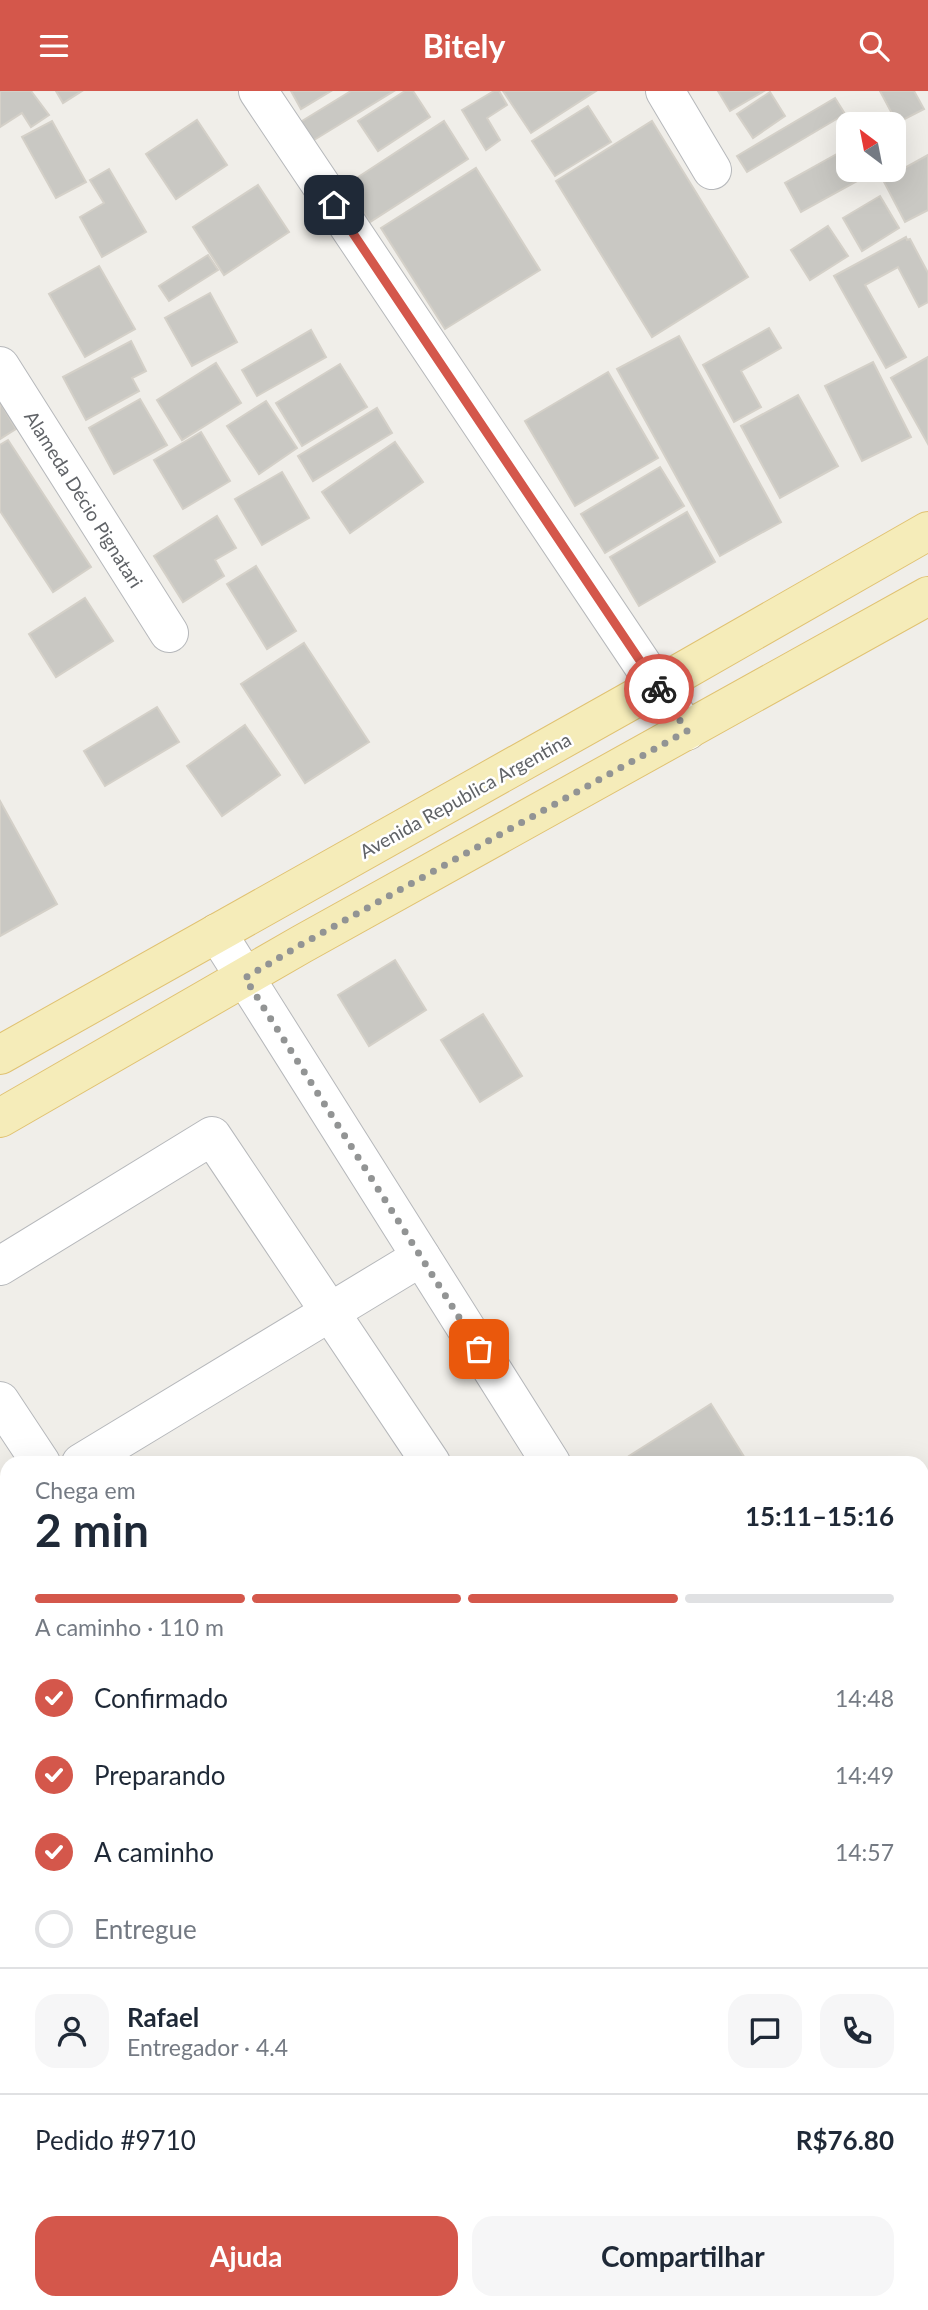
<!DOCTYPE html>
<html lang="pt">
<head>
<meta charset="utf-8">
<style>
  :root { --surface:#fff; --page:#f6f6f7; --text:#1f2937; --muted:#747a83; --line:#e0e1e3; --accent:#d4574b }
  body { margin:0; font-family:Lato,sans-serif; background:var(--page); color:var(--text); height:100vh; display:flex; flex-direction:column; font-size:26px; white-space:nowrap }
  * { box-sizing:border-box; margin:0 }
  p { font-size:23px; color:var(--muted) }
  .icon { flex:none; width:38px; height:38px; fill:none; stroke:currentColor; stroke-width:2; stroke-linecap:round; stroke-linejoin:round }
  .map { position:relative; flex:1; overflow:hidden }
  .sheet { position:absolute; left:0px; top:1365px; width:929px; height:854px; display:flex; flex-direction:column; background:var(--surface); border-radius:21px 21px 0 0; box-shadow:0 7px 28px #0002 }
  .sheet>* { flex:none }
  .needle { width:46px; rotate:328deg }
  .tools { position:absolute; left:836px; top:21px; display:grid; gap:14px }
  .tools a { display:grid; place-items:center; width:70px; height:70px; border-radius:14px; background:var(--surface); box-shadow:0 7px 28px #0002; font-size:35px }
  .pin { position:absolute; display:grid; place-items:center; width:60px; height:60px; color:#fff; margin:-30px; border-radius:14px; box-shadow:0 4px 10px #0006 }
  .courier { position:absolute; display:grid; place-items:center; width:70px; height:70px; margin:-35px; border:5px solid #d4574b; border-radius:50%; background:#fff; color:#222; box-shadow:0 2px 9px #0007 }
  .headline em { font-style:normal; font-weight:700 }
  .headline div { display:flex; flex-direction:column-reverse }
  .headline { display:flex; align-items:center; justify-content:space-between; height:119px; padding:0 35px }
  h1 { font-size:46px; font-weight:700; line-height:52px }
  .bar { display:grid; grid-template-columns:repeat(4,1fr); gap:10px 7px; align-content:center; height:84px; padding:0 35px }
  .bar i { height:9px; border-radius:5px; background:var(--line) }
  .bar .active { background:var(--accent) }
  .bar p { grid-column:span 4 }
  .line { display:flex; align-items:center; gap:18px; padding:0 35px; border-top:2px solid var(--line) }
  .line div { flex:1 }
  .round { display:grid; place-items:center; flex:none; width:74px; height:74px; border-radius:21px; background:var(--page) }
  ol { padding:0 35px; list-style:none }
  li { display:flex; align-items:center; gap:21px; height:77px }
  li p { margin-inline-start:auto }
  li .icon { padding:7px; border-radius:50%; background:var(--accent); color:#fff; stroke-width:4 }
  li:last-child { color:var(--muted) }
  li i { width:38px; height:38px; border:4px solid var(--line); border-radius:50% }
  .button { display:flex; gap:14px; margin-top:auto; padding:14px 35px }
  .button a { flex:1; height:80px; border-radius:21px; background:var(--accent); color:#fff; font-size:28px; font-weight:700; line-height:80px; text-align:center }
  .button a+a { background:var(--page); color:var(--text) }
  header { display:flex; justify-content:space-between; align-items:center; height:91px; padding:0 35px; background:var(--accent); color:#fff; font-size:32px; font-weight:700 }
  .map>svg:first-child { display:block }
  .building { fill:#c9c8c3; stroke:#d4d0c8; stroke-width:2 }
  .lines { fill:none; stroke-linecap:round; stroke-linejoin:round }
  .minor-casing { stroke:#b6b8bb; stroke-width:40 }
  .major-casing { stroke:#e0c272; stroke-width:40 }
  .minor { stroke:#fff; stroke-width:38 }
  .major { stroke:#f5ecb9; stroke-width:38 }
  .done { stroke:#929494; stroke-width:7; stroke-dasharray:0 12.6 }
  .route { stroke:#d4574b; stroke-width:9 }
  .labels { text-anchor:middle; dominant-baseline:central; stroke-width:5; stroke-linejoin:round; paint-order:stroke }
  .street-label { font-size:19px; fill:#606367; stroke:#fff }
</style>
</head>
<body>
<header><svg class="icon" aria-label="menu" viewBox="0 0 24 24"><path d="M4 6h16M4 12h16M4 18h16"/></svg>Bitely<svg class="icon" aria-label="search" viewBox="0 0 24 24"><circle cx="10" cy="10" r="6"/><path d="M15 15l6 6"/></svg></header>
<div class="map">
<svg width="928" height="2219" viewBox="0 0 928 2219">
  <rect width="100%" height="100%" fill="#f0eee9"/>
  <!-- building -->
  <g class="building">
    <path d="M0 0H31L49 24 31 36 22 22 0 36Z"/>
    <path d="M56 0H82L63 12Z"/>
    <path d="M291 0H331L301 18Z"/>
    <path d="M351 0H394L301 57 289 38Z"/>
    <path d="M405 0H413L430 26 378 60 358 30Z"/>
    <path d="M494 0H499L507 14 487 27 500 49 486 59 462 19Z"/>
    <path d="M503 0H596L531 42Z"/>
    <path d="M718 0H764L730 20Z"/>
    <path d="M880 0H914L924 18 897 32Z"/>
    <path d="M770 1 785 25 753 47 737 23Z"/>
    <path d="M835 7 845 23 747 81 737 65Z"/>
    <path d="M588 15 611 51 555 85 532 50Z"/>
    <path d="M197 29 227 74 176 108 146 63Z"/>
    <path d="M52 30 86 91 56 107 22 46Z"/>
    <path d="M444 30 468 68 370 131 346 94Z"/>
    <path d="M652 30 748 186 652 246 556 90Z"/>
    <path d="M844 59 849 67V79H855L861 88 801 121 785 92Z"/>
    <path d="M928 64V119L905 131 883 89Z"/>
    <path d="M476 77 540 179 445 238 381 137Z"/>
    <path d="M109 78 146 141 102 166 80 126 104 112 90 89Z"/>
    <path d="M258 94 289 141 224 184 193 136Z"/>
    <path d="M880 105 899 137 862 160 843 127Z"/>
    <path d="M828 135 848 165 810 189 791 159Z"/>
    <path d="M906 146 907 149 910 148 928 182V211L919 216 898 176 865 194 906 266 886 277 834 185Z"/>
    <path d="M208 164 218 179 169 210 159 195Z"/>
    <path d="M99 175 135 238 85 266 49 203Z"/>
    <path d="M210 202 237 251 192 275 165 227Z"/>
    <path d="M769 237 781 257 741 280 761 316 734 331 703 274Z"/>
    <path d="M311 239 326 266 257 305 242 279Z"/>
    <path d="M679 245 781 431 720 465 617 278Z"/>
    <path d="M131 250 146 280 132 287 139 300 86 329 63 286Z"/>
    <path d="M928 266V353L891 287Z"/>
    <path d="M873 271 911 346 862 370 825 295Z"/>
    <path d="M216 272 241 312 182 349 157 309Z"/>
    <path d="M340 273 367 316 302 355 276 312Z"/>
    <path d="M608 281 658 367 575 415 525 330Z"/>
    <path d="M798 304 838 375 780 407 741 335Z"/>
    <path d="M140 308 167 354 114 383 89 337Z"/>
    <path d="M266 310 297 357 259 383 227 335Z"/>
    <path d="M0 311 16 338 0 348Z"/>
    <path d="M377 317 392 342 313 390 298 365Z"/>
    <path d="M201 341 230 390 183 418 154 369Z"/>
    <path d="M8 349 91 476 53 501 0 420V354Z"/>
    <path d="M395 351 423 391 350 442 322 401Z"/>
    <path d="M660 376 684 415 605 462 581 423Z"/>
    <path d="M282 381 309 427 262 454 235 408Z"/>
    <path d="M687 421 715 471 639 515 610 466Z"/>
    <path d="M217 425 236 457 215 469 224 485 183 511 154 465Z"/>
    <path d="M256 475 296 540 267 558 227 493Z"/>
    <path d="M85 507 113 550 56 586 29 543Z"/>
    <path d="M304 552 369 651 305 692 241 593Z"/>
    <path d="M157 616 179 651 105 695 84 660Z"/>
    <path d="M245 634 280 684 222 725 187 675Z"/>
    <path d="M0 710 57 813 0 845Z"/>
    <path d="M395 869 426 919 369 955 338 904Z"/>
    <path d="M483 923 522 985 480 1011 441 949Z"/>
    <path d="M711 1313 748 1372H634L629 1365Z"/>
    <path d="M928 1583V1645L925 1647 922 1643V1587Z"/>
    <path d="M922 1695 928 1704V1725L922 1728Z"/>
    <path d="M154 2212H194L198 2219H158Z"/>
    <path d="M227 2212H268L271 2217 268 2219H232Z"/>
    <path d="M703 2212H771L774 2217 708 2219Z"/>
  </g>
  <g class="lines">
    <!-- minor casing -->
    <g class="minor-casing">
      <g id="minor">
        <path d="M258 0 687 640"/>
        <path d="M665 0 712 79"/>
        <path d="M0 275 169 542"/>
        <path d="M217 842 551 1372"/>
        <path d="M0 1175 212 1045 431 1372"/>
        <path d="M0 1310 41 1372"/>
        <path d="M81 1372 421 1166"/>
        <path d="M922 1958 928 1967"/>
        <path d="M922 2014 928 2010"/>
        <path d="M581 2219 593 2212"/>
      </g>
    </g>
    <!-- major casing -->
    <g class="major-casing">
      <g id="major">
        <path d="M0 964 657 595 928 440"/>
        <path d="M0 1027 302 853 928 505"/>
      </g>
    </g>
    <!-- minor -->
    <use href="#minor" class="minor"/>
    <!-- major -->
    <use href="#major" class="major"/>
  </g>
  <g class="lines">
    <!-- done -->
    <path class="done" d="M479 1258 245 887 302 853 687 640 659 598"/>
    <!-- route -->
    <path class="route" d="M334 114 659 598"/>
  </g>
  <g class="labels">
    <!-- street labels -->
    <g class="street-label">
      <text transform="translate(84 408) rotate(58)">Alameda Décio Pignatari</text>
      <text transform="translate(465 704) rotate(-29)">Avenida Republica Argentina</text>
    </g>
  </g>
</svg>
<div class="tools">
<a><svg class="needle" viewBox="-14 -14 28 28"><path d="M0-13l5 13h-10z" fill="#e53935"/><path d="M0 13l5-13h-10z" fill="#747a83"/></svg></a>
</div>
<div class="pin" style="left:479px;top:1258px;background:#ea580c"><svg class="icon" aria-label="bag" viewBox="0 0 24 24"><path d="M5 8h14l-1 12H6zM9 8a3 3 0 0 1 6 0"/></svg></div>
<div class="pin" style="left:334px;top:114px;background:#1f2937"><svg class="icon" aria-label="home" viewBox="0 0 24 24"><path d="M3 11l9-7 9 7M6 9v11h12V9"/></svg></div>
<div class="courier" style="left:659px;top:598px"><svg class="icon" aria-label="bike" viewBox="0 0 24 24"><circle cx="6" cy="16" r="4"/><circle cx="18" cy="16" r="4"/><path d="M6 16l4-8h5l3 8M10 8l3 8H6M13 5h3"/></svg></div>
<section class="sheet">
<div class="headline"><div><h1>2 min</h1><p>Chega em</p></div><em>15:11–15:16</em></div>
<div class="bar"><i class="active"></i><i class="active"></i><i class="active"></i><i></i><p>A caminho · 110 m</p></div>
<ol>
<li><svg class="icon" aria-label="check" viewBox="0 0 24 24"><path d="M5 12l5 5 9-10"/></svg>Confirmado<p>14:48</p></li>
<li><svg class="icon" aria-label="check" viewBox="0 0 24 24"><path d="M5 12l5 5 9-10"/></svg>Preparando<p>14:49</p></li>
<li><svg class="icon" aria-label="check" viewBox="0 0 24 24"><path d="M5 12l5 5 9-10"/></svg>A caminho<p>14:57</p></li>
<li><i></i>Entregue</li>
</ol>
<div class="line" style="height:126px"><a class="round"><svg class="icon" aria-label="person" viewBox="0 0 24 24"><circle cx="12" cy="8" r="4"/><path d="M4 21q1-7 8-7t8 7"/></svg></a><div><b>Rafael</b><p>Entregador · 4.4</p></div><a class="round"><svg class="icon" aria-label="chat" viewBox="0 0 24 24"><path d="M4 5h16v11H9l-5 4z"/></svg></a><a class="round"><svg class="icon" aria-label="phone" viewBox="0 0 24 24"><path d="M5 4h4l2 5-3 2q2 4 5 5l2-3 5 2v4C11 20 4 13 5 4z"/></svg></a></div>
<div class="line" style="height:91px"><div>Pedido #9710</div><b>R$76.80</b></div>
<div class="button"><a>Ajuda</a><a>Compartilhar</a></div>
</section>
</div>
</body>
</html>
